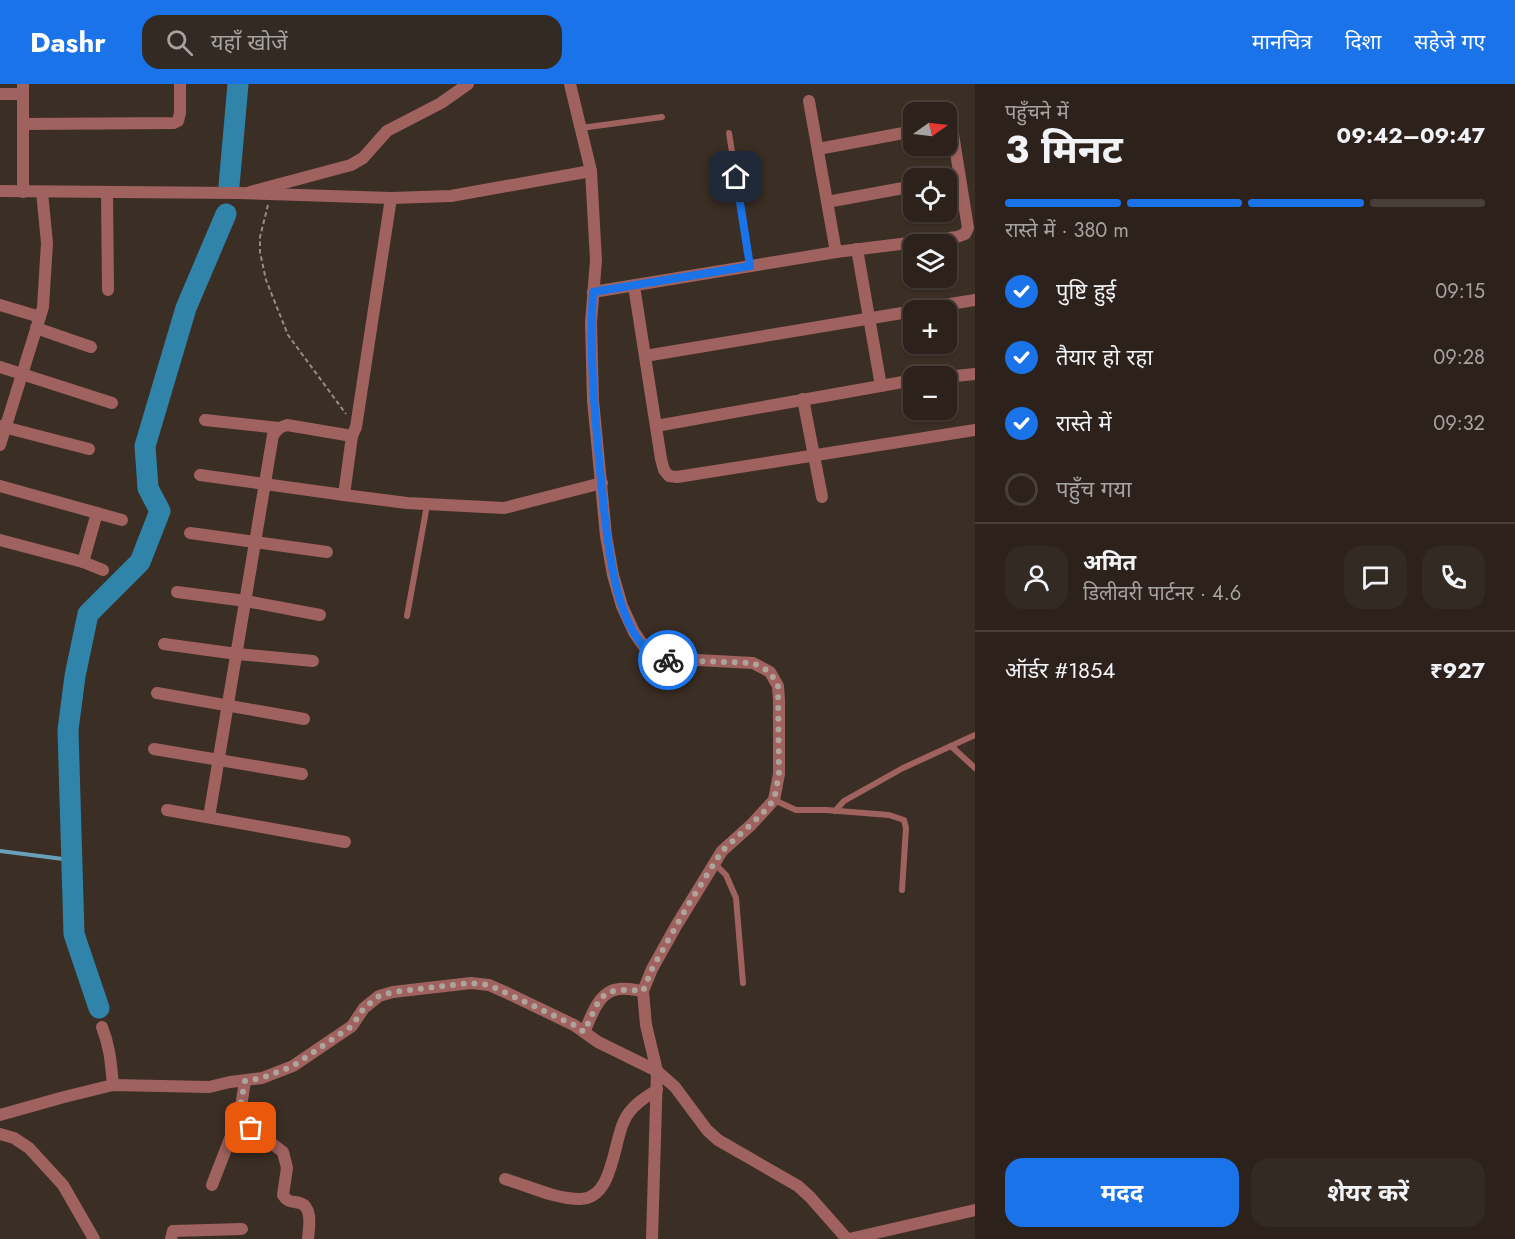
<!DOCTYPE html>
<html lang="hi">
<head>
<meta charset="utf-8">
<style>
  :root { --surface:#2c221b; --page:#342a24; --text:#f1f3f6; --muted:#a6a4a3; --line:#483f3a; --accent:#1a73e8 }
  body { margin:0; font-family:Jost,"Noto Sans Devanagari",sans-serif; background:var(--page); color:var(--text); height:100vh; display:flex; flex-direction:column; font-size:22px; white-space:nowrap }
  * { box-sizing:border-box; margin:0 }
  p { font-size:20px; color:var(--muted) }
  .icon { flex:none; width:33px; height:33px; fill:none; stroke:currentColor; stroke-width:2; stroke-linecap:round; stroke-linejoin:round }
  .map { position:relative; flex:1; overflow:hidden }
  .sheet { display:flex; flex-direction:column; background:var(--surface); width:540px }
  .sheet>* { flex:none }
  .needle { width:39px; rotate:76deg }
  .controls { position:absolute; left:903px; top:18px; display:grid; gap:12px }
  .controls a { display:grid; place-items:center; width:54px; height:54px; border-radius:12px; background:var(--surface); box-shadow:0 2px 4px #0004,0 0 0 2px var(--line); font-size:30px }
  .pin { position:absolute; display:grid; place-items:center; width:51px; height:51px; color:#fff; margin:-26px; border-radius:12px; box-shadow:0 3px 9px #0006 }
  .courier { position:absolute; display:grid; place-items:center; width:60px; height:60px; margin:-30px; border:4px solid #1a73e8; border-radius:50%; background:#fff; color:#222; box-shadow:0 2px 8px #0007 }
  .summary em { font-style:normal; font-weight:700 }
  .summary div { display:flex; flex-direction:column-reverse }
  .summary { display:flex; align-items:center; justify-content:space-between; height:102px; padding:0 30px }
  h1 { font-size:39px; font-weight:700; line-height:45px }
  .bar { display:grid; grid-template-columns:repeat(4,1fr); gap:9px 6px; align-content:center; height:72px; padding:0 30px }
  .bar i { height:8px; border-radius:4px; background:var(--line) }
  .bar .active { background:var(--accent) }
  .bar p { grid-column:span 4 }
  .line { display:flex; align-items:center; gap:15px; padding:0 30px; border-top:2px solid var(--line) }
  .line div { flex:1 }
  .round { display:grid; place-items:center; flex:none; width:63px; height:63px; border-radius:18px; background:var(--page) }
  ol { padding:0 30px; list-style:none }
  li { display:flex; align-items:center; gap:18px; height:66px }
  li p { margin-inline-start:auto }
  li .icon { padding:6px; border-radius:50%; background:var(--accent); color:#fff; stroke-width:4 }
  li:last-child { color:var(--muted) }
  li i { width:33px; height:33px; border:3px solid var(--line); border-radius:50% }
  .action { display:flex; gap:12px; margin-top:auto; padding:12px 30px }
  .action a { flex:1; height:69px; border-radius:18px; background:var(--accent); color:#fff; font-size:24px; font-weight:700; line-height:69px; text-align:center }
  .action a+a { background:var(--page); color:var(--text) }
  header { display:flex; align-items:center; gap:36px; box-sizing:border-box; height:84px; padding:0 30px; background:var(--accent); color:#fff }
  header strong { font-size:28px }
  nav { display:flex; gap:33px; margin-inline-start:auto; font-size:21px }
  .search { width:420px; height:54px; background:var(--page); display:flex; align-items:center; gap:15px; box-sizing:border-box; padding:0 21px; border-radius:18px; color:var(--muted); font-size:22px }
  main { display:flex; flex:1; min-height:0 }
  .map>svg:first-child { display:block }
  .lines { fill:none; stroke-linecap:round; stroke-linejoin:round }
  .stream { stroke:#69a0b9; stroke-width:4 }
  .river { stroke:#3184a9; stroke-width:21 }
  .path { stroke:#988d86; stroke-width:2; stroke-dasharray:4.5 3; stroke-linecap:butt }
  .service { stroke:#a0625e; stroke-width:6 }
  .minor { stroke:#a0625e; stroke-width:12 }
  .tertiary { stroke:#a0625e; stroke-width:12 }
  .done { stroke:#aea49c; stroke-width:6; stroke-dasharray:0 10.8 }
  .route { stroke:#1a73e8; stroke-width:8 }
</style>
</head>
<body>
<header>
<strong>Dashr</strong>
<div class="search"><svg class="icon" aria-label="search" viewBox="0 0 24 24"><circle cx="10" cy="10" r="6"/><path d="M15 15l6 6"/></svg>यहाँ खोजें</div>
<nav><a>मानचित्र</a><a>दिशा</a><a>सहेजे गए</a></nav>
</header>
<main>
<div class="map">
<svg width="975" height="1155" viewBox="0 0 975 1155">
  <rect width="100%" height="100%" fill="#3b2e24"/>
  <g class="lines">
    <!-- stream -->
    <path class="stream" d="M0 767 71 776"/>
    <!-- river -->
    <g class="river">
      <path d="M229 102 238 0"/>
      <path d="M99 924 74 850 68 646 75 592 88 530 140 478 160 427 148 404 145 362 186 224 226 130"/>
    </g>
    <!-- path -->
    <path class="path" d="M268 121 260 153V168L266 196 288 251 346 330"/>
    <!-- service -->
    <g class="service">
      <path d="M581 44 662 33"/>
      <path d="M729 49 750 182"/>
      <path d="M407 532 427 421"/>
      <path d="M951 662 975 684"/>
      <path d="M774 716 796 726H826L889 731 904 736 906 744 902 806"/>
      <path d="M835 727 844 717 903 684 975 651"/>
      <path d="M715 780 726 791 736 814 743 899"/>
    </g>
    <!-- minor -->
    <g class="minor">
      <path d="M23 0V108"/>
      <path d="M0 10H23"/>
      <path d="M809 17 836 168"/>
      <path d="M23 40 174 39 178 37 180 29V0"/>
      <path d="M818 65 914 47"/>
      <path d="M591 87 596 176 591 239 593 316 606 452 613 491 622 522 634 548 645 564 660 574 753 579 770 588 778 602 779 616V690L774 716 751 741 722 767 676 842 652 885 643 907 646 941 657 987 652 1155"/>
      <path d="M946 95 959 93"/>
      <path d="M107 108 108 206"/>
      <path d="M250 108 351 81 363 74 387 47 441 19 468 0"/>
      <path d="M827 118 914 102"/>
      <path d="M857 165 881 302"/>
      <path d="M634 202 661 375 664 386 669 392 677 393 975 346"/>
      <path d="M593 208 836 168 957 153 965 150 968 144 953 50 946 42"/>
      <path d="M0 221 40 233"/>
      <path d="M914 226 975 216"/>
      <path d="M36 244 91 263"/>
      <path d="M645 272 914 227"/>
      <path d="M0 283 112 319"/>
      <path d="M946 293 975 290"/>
      <path d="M803 315 822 413"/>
      <path d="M205 336 279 344"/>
      <path d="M0 342 89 365"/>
      <path d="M656 342 914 296"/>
      <path d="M352 352 344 411 407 419 504 424 602 399"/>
      <path d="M0 361 43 223 47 159 42 108"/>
      <path d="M200 391 344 411"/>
      <path d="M0 402 122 436"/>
      <path d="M97 429 83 478 103 486"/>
      <path d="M190 449 327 468"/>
      <path d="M0 456 83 478"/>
      <path d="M177 508 246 517 320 531"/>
      <path d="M164 560 237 570 313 577"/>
      <path d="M157 609 304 635"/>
      <path d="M154 665 302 690"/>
      <path d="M167 726 345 758"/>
      <path d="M209 733 273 351 279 344 287 341 352 352 356 343 391 114"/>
      <path d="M102 943C110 963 111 980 113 1001"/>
      <path d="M584 948C592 932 598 907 619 905 626 904 635 906 643 907"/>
      <path d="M0 1031 64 1013 113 1001 209 1003 230 998 262 994 293 982 352 942 364 924 379 912 393 908 471 899 489 901 505 908 574 941 598 958 657 987 675 1003 707 1046 718 1056 798 1102 810 1113 847 1155"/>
      <path d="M238 1034 283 1068 287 1084 283 1111C288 1119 292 1117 300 1119 313 1123 309 1144 308 1155"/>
      <path d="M0 1050 14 1054 29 1064 63 1101 94 1155"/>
      <path d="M505 1095C529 1102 555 1115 580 1115 613 1115 613 1060 624 1037 630 1023 644 1014 657 1006"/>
      <path d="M212 1101 240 1029 245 997"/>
      <path d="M171 1155 173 1147 242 1145"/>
      <path d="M849 1155 975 1126"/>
    </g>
    <!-- tertiary -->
    <path class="tertiary" d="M0 107 237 109 391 114 451 112 591 87 570 0"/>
  </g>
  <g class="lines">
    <!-- done -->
    <path class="done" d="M251 1044 238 1034 245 997 262 994 293 982 352 942 364 924 379 912 393 908 471 899 489 901 574 941 584 948C602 911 598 903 643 907L652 885 688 821 722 767 761 731 774 716 779 690 778 602 770 588 753 579 668 576"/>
    <!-- route -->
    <path class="route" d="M668 576C612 567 606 439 601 396 595 333 589 272 593 208L750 182 736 93"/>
  </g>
</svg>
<div class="controls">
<a><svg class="needle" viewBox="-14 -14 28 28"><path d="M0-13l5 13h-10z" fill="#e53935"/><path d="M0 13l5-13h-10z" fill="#a6a4a3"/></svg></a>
<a><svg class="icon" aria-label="locate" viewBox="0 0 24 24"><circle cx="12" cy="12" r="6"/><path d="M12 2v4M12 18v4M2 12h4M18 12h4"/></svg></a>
<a><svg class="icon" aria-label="layers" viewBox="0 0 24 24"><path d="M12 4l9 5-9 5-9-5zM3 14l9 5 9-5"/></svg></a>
<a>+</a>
<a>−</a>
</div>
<div class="pin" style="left:251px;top:1044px;background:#ea580c"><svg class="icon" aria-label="bag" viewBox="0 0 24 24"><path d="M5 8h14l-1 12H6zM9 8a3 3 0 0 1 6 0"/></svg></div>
<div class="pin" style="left:736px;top:93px;background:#1f2937"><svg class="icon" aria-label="home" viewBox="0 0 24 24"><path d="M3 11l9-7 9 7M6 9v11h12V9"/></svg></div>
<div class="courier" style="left:668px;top:576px"><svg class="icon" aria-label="bike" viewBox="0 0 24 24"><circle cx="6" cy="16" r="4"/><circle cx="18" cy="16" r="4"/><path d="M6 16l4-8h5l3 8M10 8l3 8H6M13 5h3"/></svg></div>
</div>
<section class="sheet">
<div class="summary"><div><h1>3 मिनट</h1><p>पहुँचने में</p></div><em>09:42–09:47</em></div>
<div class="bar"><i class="active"></i><i class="active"></i><i class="active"></i><i></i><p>रास्ते में · 380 m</p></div>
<ol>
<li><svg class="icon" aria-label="check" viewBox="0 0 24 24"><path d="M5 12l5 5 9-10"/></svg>पुष्टि हुई<p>09:15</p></li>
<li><svg class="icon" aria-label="check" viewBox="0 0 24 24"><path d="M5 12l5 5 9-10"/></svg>तैयार हो रहा<p>09:28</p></li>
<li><svg class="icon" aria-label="check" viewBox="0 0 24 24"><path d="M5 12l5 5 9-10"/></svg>रास्ते में<p>09:32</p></li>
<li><i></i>पहुँच गया</li>
</ol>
<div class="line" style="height:108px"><a class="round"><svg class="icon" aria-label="person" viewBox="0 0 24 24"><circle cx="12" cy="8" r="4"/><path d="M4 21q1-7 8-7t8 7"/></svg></a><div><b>अमित</b><p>डिलीवरी पार्टनर · 4.6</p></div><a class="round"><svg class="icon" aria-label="chat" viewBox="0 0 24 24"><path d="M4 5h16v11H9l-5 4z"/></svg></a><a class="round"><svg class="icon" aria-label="phone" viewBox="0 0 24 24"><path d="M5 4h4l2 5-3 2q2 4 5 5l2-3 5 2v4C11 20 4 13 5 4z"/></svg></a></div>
<div class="line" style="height:78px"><div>ऑर्डर #1854</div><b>₹927</b></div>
<div class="action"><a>मदद</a><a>शेयर करें</a></div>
</section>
</main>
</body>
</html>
